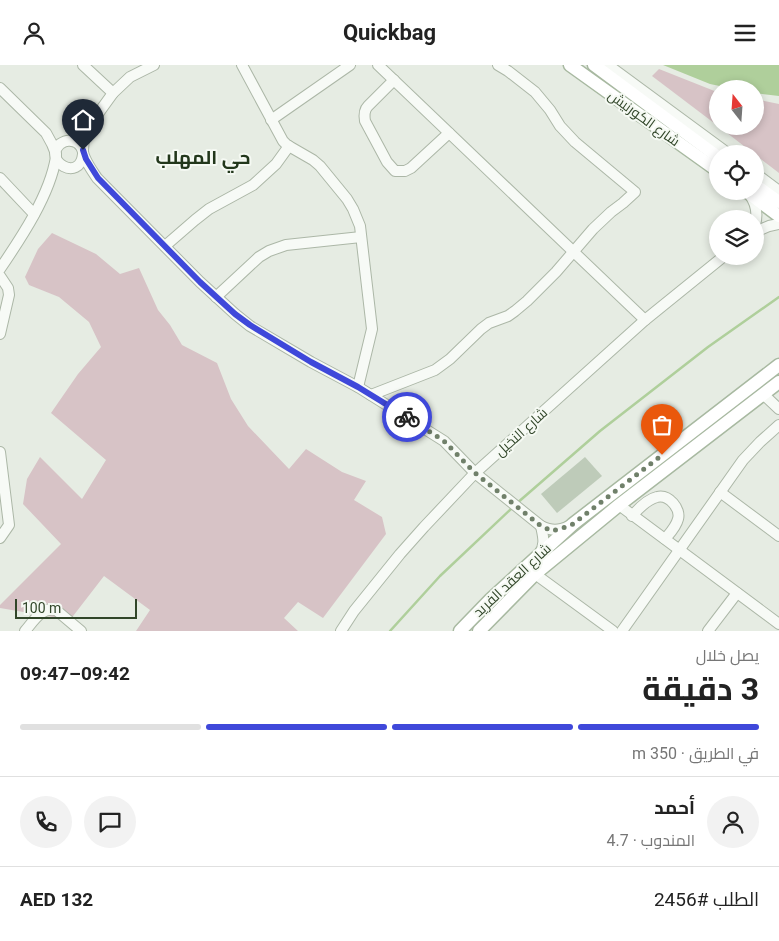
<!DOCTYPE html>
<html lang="ar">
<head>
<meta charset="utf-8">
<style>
  :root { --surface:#fff; --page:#f2f2f2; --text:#222; --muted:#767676; --line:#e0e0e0; --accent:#3f48da }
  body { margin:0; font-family:Roboto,Cairo,sans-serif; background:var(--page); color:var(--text); direction:rtl; height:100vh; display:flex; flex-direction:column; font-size:19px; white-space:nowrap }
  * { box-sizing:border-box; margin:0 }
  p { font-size:16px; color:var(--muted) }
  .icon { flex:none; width:28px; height:28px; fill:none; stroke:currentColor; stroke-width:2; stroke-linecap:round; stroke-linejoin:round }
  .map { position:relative; height:566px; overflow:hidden; direction:ltr }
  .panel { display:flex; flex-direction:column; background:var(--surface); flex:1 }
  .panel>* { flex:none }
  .needle { width:32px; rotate:343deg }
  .controls { position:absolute; left:709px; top:15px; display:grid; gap:10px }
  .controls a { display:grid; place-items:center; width:55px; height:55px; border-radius:50%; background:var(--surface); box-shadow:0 2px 8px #0003; font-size:25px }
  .scale { position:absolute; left:15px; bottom:12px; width:122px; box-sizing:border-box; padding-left:5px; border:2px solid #314629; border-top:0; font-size:14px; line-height:18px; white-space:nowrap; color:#314629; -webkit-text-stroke:4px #f5f9f3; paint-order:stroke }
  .pin { position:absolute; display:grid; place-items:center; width:42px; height:42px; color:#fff; margin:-51px -21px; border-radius:50% 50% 50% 0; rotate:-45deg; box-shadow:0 0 5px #0007 }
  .pin .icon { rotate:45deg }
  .courier { position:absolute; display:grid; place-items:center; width:50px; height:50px; margin:-25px; border:4px solid #3f48da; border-radius:50%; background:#fff; color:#222; box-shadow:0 1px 6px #0007 }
  .summary em { font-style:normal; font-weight:700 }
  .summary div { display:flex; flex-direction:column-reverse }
  .summary { display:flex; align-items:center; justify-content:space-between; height:85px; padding:0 20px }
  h1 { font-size:32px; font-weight:700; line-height:38px }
  .bar { display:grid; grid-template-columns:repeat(4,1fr); gap:8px 5px; align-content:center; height:60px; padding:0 20px }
  .bar i { height:6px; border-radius:4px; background:var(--line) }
  .bar .active { background:var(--accent) }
  .bar p { grid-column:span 4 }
  .line { display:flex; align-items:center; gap:12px; padding:0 20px; border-top:1px solid var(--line) }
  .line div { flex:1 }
  .round { display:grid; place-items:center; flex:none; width:52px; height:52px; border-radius:26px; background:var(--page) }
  header { display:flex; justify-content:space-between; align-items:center; height:65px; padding:0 20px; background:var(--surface); font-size:22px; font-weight:700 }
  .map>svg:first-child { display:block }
  .green { fill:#d7c3c6 }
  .water { fill:#afcf9b }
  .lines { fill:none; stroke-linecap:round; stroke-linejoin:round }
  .stream { stroke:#afcf9b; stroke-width:2.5 }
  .building { fill:#becbb9 }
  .minor-casing { stroke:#acb7a7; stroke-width:12 }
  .major-casing { stroke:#a8b9a1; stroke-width:15 }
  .minor { stroke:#f7faf6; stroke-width:10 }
  .major { stroke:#fff; stroke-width:12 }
  .done { stroke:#70806a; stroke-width:5; stroke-dasharray:0 9 }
  .route { stroke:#3f48da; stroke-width:6 }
  .labels { text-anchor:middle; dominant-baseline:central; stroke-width:4; stroke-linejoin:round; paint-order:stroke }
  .street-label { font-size:14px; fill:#314629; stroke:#f5f9f3 }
  .district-label { font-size:19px; font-weight:bold; fill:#22371b; stroke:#f5f9f3 }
</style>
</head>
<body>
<header><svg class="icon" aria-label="menu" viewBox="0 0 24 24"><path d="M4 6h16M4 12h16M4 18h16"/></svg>Quickbag<svg class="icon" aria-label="person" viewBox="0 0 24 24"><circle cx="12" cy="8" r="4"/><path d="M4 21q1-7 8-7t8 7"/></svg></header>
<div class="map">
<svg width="779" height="566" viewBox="0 0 779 566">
  <rect width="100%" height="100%" fill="#e6ece3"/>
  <!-- green -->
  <g class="green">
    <path d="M659 4 717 27 718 61 652 11Z"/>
    <path d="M755 34 779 39V108L718 61H755Z"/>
    <path d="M52 168 96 189 120 209 139 203 158 245 170 260 182 280 217 298 231 334 248 361 289 404 306 384 342 407 366 416 354 435 382 452 386 469 323 553 298 537 284 553 298 566H136L150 545 104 511 70 555 0 543V540L61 479 23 439 27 414 40 392 82 434 106 395 51 348 78 309 101 282 89 257 59 232 29 220 25 212 38 184Z"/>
  </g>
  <!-- water -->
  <path class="water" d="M663 0H779V31L755 28V24H734L710 19Z"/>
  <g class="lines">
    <!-- stream -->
    <g class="stream">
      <path d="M516 439 600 366 708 282 779 232"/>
      <path d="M390 566 440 511 512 443"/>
    </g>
  </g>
  <!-- building -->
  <path class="building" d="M585 392 602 411 557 448 541 429Z"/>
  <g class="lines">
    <!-- minor casing -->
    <g class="minor-casing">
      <g id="minor">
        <path d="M83 0 113 28"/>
        <path d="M242 0 283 76 287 80 313 95 320 101 347 134 353 144 360 161 372 264 358 322"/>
        <path d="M378 0 645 255"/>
        <path d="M608 0 729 89"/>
        <path d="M394 15 368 41C364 45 364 50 365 56L387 97 395 106H405L411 103 449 68"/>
        <path d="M0 23 46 68 52 79 56 89"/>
        <path d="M271 55 350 0"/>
        <path d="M83 85 84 73 87 64 113 28 130 12 154 0"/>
        <path d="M83 89C80 118 42 96 60 79 63 77 67 75 71 76 75 76 79 79 81 82 83 85 83 89 85 93 88 100 93 107 97 113L200 217 235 249 250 261 311 297 358 322 444 376 475 408 541 461C552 466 558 466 569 461"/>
        <path d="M755 108 779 126"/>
        <path d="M0 113 34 149"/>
        <path d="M749 129C756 138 758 149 755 160"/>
        <path d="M755 167 769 161 779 159"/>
        <path d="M165 181 195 155 209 144 253 120 276 99 289 81"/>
        <path d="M0 204C21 173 50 130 56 92"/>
        <path d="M0 211 8 223 9 230 0 269"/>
        <path d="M216 232 259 192 269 186 286 180 361 172"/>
        <path d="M763 329 779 344"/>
        <path d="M371 330 435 305 450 294 481 264 489 258 508 251 515 246 527 236 556 207 593 164 611 147 623 138 635 127 575 77 560 61 550 45 535 27 508 6 498 0"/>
        <path d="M0 387 9 460 0 473"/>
        <path d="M720 427 779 471"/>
        <path d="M619 440 779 559"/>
        <path d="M632 451C638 444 648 434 657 432 669 429 681 444 678 454 676 462 670 468 665 474"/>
        <path d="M539 489C546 480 543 471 541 461"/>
        <path d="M535 509 613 566"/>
        <path d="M25 566C33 557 42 541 56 545L81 566"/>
        <path d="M341 566 354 546 400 489 424 462 475 408 645 255 724 191"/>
        <path d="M622 566 743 395 760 377 779 360"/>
        <path d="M708 566 737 528"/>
      </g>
    </g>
    <!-- major casing -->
    <g class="major-casing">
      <g id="major">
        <path d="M570 0 718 106"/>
        <path d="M594 0 718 92"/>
        <path d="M755 120 779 137"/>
        <path d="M746 126 779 151"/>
        <path d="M460 566 491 534 573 459 779 300"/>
        <path d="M479 566 535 509 619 440 779 317"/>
      </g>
    </g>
    <!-- minor -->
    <use href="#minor" class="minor"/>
    <!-- major -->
    <use href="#major" class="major"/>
  </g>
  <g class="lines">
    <!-- done -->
    <path class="done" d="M407 352 444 376 475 408 541 461 552 466 563 463 573 459 662 390"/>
    <!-- route -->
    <path class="route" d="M83 85 86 94 98 113 200 217 235 249 250 260 311 297 358 322 407 352"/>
  </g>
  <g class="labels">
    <!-- street labels -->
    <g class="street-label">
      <text transform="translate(644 53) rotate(36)">شارع الكورنيش</text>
      <text transform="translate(521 367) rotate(-42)">شارع النخيل</text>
      <text transform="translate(512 515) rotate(-43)">شارع العقد الفريد</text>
    </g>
    <!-- district labels -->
    <g class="district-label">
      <text x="203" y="92">حي المهلب</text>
    </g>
  </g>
</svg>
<div class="controls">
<a><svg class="needle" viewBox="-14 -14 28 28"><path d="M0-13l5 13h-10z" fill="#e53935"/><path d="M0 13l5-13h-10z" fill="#767676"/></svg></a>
<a><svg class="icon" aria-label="locate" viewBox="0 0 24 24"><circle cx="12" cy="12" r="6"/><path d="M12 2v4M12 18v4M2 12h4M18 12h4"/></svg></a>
<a><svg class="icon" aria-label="layers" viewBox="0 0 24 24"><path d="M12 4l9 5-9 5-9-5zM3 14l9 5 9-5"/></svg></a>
</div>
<div class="scale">100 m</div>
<div class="pin" style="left:662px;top:390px;background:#ea580c"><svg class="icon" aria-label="bag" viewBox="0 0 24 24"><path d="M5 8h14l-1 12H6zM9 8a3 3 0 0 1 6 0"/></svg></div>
<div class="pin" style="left:83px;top:85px;background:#1f2937"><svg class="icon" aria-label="home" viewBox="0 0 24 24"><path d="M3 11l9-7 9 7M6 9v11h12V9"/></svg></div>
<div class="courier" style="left:407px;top:352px"><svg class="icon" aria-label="bike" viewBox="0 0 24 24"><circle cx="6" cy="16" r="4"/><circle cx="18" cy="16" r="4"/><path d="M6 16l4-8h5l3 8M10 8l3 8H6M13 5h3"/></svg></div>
</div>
<section class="panel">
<div class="summary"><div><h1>3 دقيقة</h1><p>يصل خلال</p></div><em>09:42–09:47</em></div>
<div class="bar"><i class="active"></i><i class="active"></i><i class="active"></i><i></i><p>في الطريق · 350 m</p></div>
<div class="line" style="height:90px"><a class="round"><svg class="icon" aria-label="person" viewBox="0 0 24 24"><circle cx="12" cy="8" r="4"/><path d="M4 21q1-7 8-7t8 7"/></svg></a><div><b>أحمد</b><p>المندوب · 4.7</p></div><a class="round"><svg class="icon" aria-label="chat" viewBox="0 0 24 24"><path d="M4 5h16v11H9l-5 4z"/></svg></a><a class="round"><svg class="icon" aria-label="phone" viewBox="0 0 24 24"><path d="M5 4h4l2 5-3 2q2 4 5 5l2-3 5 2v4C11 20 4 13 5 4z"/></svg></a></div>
<div class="line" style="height:65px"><div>الطلب #2456</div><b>AED 132</b></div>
</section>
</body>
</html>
